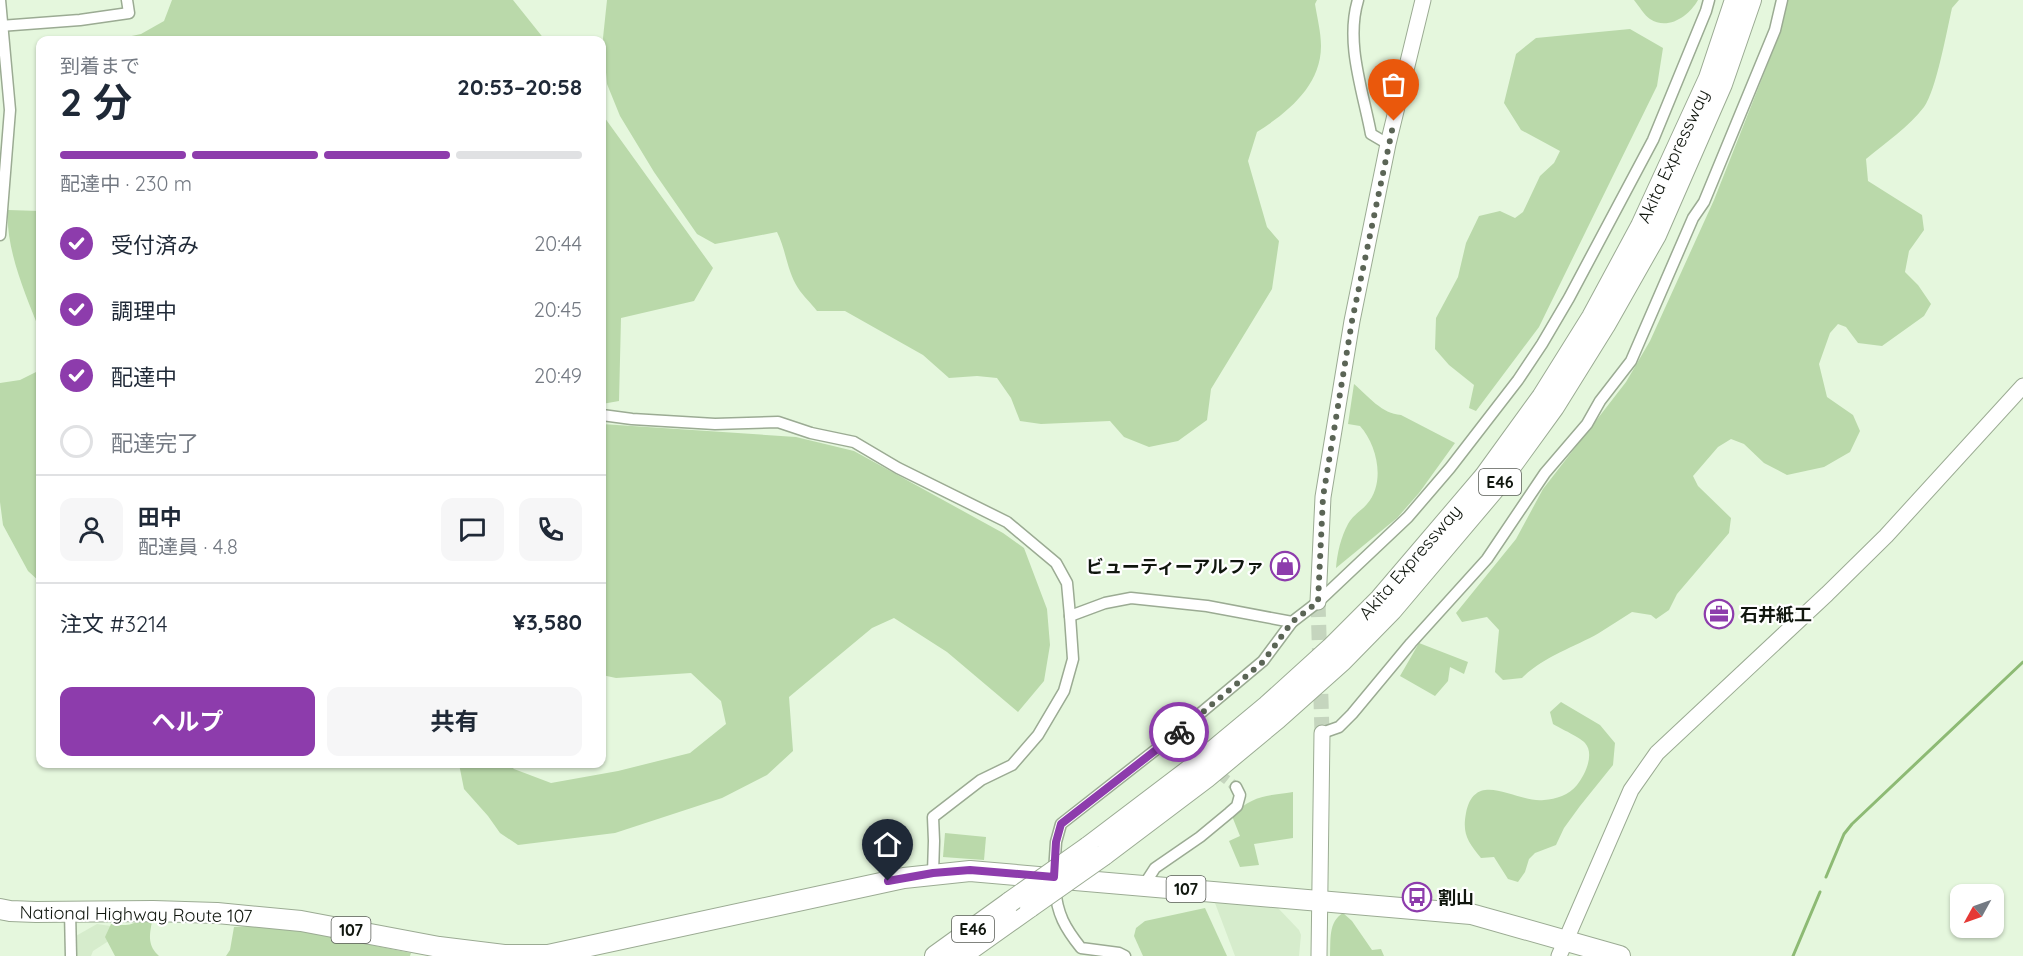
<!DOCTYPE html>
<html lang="ja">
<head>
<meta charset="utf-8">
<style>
  :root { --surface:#fff; --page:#f6f6f7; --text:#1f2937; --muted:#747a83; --line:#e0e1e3; --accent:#8d3cac }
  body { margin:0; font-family:Quicksand,"Noto Sans JP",sans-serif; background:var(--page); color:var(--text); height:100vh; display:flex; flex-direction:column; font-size:22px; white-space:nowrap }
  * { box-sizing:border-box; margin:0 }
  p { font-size:20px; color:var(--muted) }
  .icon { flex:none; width:33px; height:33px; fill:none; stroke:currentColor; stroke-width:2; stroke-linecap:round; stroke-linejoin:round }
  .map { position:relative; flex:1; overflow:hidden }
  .side { position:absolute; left:36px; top:36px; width:570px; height:732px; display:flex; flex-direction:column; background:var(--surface); border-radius:12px; box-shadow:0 2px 4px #0004 }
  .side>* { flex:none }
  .needle { width:39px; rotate:230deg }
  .buttons { position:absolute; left:1950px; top:884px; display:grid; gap:12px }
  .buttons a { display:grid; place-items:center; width:54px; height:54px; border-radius:12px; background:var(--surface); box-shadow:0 2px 4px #0004; font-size:30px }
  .pin { position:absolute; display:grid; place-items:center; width:51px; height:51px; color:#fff; margin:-62px -26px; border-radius:50% 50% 50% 0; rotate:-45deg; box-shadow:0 0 6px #0007 }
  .pin .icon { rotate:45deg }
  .courier { position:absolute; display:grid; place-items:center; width:60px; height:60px; margin:-30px; border:4px solid #8d3cac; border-radius:50%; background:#fff; color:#222; box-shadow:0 2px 8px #0007 }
  .head em { font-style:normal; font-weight:700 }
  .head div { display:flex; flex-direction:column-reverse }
  .head { display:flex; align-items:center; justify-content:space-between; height:102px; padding:0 24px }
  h1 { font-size:39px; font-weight:700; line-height:45px }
  .bar { display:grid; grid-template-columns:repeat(4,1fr); gap:9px 6px; align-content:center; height:72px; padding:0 24px }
  .bar i { height:8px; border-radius:4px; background:var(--line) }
  .bar .on { background:var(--accent) }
  .bar p { grid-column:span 4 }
  .line { display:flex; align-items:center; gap:15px; padding:0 24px; border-top:2px solid var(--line) }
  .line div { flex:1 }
  .round { display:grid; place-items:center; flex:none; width:63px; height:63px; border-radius:12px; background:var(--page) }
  ol { padding:0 24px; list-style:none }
  li { display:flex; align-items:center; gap:18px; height:66px }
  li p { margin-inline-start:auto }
  li .icon { padding:6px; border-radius:50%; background:var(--accent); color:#fff; stroke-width:4 }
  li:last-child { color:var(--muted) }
  li i { width:33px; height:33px; border:3px solid var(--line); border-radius:50% }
  .primary-button { display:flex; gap:12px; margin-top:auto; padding:12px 24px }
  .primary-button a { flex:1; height:69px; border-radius:12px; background:var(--accent); color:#fff; font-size:24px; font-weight:700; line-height:69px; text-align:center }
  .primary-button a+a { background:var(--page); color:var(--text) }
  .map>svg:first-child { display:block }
  .built { fill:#d6eccc }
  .green { fill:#bad9aa }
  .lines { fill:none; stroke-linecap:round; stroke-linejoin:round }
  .stream { stroke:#8dba74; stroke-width:3 }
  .street-tunnel { stroke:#c5d5be; stroke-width:10; stroke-dasharray:10 5; stroke-linecap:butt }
  .secondary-tunnel { stroke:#c5d5be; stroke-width:15; stroke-dasharray:15 8; stroke-linecap:butt }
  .street-casing { stroke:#9bab93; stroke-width:13 }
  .secondary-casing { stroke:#9bab93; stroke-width:17 }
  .highway-casing { stroke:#9bab93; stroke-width:22 }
  .street { stroke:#fff; stroke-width:10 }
  .secondary { stroke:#fff; stroke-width:15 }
  .highway { stroke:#fff; stroke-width:20 }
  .highway-bridge-casing { stroke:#9bab93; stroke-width:22; stroke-linecap:butt }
  .highway-bridge { stroke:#fff; stroke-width:20 }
  .done { stroke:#5b6556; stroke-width:6; stroke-dasharray:0 10.8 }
  .route { stroke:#8d3cac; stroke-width:8 }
  .labels { text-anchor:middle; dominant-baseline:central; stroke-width:4.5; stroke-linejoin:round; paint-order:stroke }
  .shield { fill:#fff; stroke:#585c56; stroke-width:1.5 }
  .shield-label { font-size:16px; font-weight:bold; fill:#10160e }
  .street-label { font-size:18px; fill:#10160e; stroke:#fff }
  .poi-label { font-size:18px; font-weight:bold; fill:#10160e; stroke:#fff; text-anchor:start }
</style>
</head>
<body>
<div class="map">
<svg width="2023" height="956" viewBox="0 0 2023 956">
  <rect width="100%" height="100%" fill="#e5f7dd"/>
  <!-- built -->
  <g class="built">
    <path d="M1215 903 1271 905 1278 908 1299 930 1301 935 1299 956H1235Z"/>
    <path d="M97 924 117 927 118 935 93 951 91 956H75L74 937Z"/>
  </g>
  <!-- green -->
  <g class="green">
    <path d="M172 0H513L545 40H113L141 34 164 21Z"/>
    <path d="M607 0H1317L1315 4C1317 17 1321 32 1321 46 1321 86 1287 113 1257 132L1248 161 1267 227 1279 241 1272 289 1211 389 1207 420 1178 441 1149 447 1124 437 1110 421 1041 424 1020 421 1011 398 997 378 977 376 949 378 923 355 845 311H817C811 303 803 296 798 288 787 271 786 250 777 232L715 244 697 234 654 172 620 116 607 84 603 38Z"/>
    <path d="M1634 0H1698C1689 16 1668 31 1650 19 1644 15 1639 6 1634 0Z"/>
    <path d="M1787 0H1959L1952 8C1947 30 1936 91 1924 107 1909 127 1885 143 1866 159L1868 181 1922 215 1924 230 1909 251 1905 272 1918 285 1931 304 1924 316 1882 346 1858 343 1846 327 1838 324 1830 333 1819 364 1827 397 1853 415 1860 431 1850 452 1824 467 1787 475 1764 463 1744 444 1731 439 1718 447 1693 476 1698 486 1731 518 1729 533 1677 594 1669 610 1656 619 1651 615 1632 612C1621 619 1610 626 1599 633 1573 648 1544 656 1522 678L1503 680 1495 672 1499 630 1487 617 1462 622 1456 613 1516 539 1543 489 1626 382 1650 341 1714 200 1778 38Z"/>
    <path d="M1630 29 1663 48 1657 86 1539 327 1476 411 1469 408 1474 385 1449 365 1435 349 1436 318 1458 277 1466 243 1479 216 1500 211 1515 218 1523 212 1540 176 1554 163 1560 151 1521 130 1504 103 1516 54 1536 38Z"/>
    <path d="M602 114 713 268 694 301 621 318 619 401 602 404Z"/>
    <path d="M8 210 40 211V331C26 296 5 248 8 210Z"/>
    <path d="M40 370V582L28 571 3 525 0 502V383L20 380Z"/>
    <path d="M1354 384C1368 396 1382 414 1401 415L1455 443 1419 493 1397 518 1336 568C1337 553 1341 537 1348 524 1353 515 1361 511 1367 504 1386 482 1377 445 1360 426L1348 424Z"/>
    <path d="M602 424 796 437 854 451 1003 533 1024 548 1047 609 1050 645 1044 681 1018 712 947 652 894 618 872 628 789 697 793 751 767 775 722 798 615 833 518 845 500 833 488 816 464 789 459 764H509L514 769 551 783 618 771 690 753 726 724 721 701 691 673 616 678 602 675Z"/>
    <path d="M1419 643 1468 662 1464 674 1450 667 1448 681 1435 696 1400 676Z"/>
    <path d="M1561 702 1600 725 1615 743 1613 765 1580 806 1564 828 1556 845 1535 853 1529 859 1525 872 1518 882 1508 879 1494 857 1481 858C1468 842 1462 834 1466 813 1475 767 1518 804 1544 800 1556 799 1569 795 1577 785 1585 775 1595 754 1585 743 1580 737 1561 729 1553 724L1550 712Z"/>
    <path d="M1293 792V838L1254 844 1259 865 1240 867 1229 841 1240 836 1232 816C1252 795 1266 796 1293 792Z"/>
    <path d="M945 833 986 837 984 860 943 857Z"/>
    <path d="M1205 908 1227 956H1143L1134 936 1136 928 1145 921Z"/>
    <path d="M1343 913 1352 921 1372 950 1381 949 1384 956H1330C1331 940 1328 922 1343 913Z"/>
    <path d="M139 920H149L152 922C149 936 148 946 159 956H115L105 937 111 924C122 925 130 927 139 920Z"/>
    <path d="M272 925 411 953 410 956H226L230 950 234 927Z"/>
  </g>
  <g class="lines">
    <!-- stream -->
    <g class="stream">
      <path d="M1826 877 1844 834 1852 824 2023 662"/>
      <path d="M1793 956 1820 892"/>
    </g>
    <!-- street-tunnel -->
    <path class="street-tunnel" d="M1172 737 1236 787"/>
    <!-- secondary-tunnel -->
    <path class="secondary-tunnel" d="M1318 602 1322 733"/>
    <!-- street casing -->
    <g class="street-casing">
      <g id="street">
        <path d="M1358 0C1345 43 1363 91 1371 134L1388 144"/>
        <path d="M0 26 80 20 129 13 127 0"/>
        <path d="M0 235 10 110 0 0"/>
        <path d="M602 415 632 419 715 424 778 422 811 433 854 442 898 468 1007 522 1056 563 1067 583 1070 616 1073 659 1064 691 1038 735 1012 765 981 780 933 817 934 841 933 873"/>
        <path d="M1070 616 1105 603 1131 598 1207 606 1292 622"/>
        <path d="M1322 733 1339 727 1352 714 1411 643 1487 559 1545 473 1587 424 1600 401 1631 361 1693 218 1704 202 1775 30 1782 0"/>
        <path d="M1054 872 1056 842 1061 824 1172 737 1263 661 1292 622 1318 602 1408 517 1450 468 1518 380 1542 344 1569 298 1653 140 1706 11 1709 0"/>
        <path d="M1144 885 1155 868 1200 837 1229 813 1237 806 1240 795 1236 787"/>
        <path d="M1055 888C1057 914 1065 928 1081 948L1119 953 1125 956"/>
        <path d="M70 911 71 956"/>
      </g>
    </g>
    <!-- secondary casing -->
    <g class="secondary-casing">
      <g id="secondary">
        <path d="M1318 602 1323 497 1352 321 1388 144 1423 0"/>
        <path d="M1319 956 1322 733"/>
        <path d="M1559 956 1631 790 1657 753 1827 594 1886 536 2023 386"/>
      </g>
    </g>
    <!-- highway casing -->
    <g class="highway-casing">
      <g id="highway">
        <path d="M1088 847 1196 765 1267 706 1331 648 1380 599 1484 477 1542 397 1592 317 1641 226 1709 78 1735 0"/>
        <path d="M1104 855 1206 778 1277 719 1342 661 1392 610 1496 487 1554 407 1605 325 1656 235 1722 84 1751 0"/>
        <path d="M0 909 10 911 36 912 153 911 217 913 301 921 439 947 504 955H548L904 878 970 871 1471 914 1620 956"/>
        <path d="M935 956 1010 902"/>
        <path d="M961 956 1030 907"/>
      </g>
    </g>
    <!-- street -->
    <use href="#street" class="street"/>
    <!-- secondary -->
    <use href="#secondary" class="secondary"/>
    <!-- highway -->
    <use href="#highway" class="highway"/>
    <!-- highway-bridge casing -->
    <g class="highway-bridge-casing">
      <g id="highway-bridge">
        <path d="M1010 902 1088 847"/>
        <path d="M1030 907 1104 855"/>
      </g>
    </g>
    <!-- highway-bridge -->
    <use href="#highway-bridge" class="highway-bridge"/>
  </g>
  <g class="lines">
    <!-- done -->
    <path class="done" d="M1179 732 1263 662 1292 622 1318 602 1323 497 1352 321 1394 121"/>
    <!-- route -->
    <path class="route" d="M888 881 933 873 970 870 1054 877 1056 842 1061 824 1179 732"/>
  </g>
  <!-- icons -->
  <defs>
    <g id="shop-ring" transform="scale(1.5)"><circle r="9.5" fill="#fff" stroke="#8d3cac" stroke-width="1.5"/><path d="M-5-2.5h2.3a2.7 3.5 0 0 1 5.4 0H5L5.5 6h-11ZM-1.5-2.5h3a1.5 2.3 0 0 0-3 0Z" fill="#8d3cac"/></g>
    <g id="office-ring" transform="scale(1.5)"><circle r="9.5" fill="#fff" stroke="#8d3cac" stroke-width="1.5"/><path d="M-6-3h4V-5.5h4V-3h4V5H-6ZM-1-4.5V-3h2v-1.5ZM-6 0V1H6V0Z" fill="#8d3cac"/></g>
    <g id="bus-ring" transform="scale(1.5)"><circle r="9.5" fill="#fff" stroke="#8d3cac" stroke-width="1.5"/><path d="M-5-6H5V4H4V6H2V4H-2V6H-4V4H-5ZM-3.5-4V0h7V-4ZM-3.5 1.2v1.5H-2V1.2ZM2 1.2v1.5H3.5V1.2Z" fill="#8d3cac"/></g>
  </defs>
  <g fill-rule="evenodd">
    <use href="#shop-ring" x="1285" y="566"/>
    <use href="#office-ring" x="1719" y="614"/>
    <use href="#bus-ring" x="1417" y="897"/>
  </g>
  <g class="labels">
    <!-- shield labels -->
    <g class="shield">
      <rect x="1479" y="469" width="42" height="26" rx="4.5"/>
      <rect x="1166.5" y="876" width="39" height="26" rx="4.5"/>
      <rect x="952" y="916" width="42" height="26" rx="4.5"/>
      <rect x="331.5" y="917" width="39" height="26" rx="4.5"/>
    </g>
    <g class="shield-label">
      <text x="1500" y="482">E46</text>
      <text x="1186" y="889">107</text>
      <text x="973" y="929">E46</text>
      <text x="351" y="930">107</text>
    </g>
    <!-- street labels -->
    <g class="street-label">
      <text transform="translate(1673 156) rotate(-65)">Akita Expressway</text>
      <text transform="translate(1410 562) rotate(-49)">Akita Expressway</text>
      <text transform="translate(136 914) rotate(1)">National Highway Route 107</text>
    </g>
    <!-- poi labels -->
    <g class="poi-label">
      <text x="1264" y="566" text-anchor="end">ビューティーアルファ</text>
      <text x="1740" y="614">石井紙工</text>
      <text x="1438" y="897">割山</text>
    </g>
  </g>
</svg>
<div class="buttons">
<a><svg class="needle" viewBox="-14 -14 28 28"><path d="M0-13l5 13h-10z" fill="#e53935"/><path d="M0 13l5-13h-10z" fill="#747a83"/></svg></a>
</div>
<div class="pin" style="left:1394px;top:121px;background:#ea580c"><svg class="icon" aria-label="bag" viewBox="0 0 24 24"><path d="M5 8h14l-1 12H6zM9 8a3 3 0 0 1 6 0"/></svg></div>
<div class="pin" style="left:888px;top:881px;background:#1f2937"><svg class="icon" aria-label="home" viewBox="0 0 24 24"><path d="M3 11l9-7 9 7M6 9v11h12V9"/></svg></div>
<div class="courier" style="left:1179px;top:732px"><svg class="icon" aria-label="bike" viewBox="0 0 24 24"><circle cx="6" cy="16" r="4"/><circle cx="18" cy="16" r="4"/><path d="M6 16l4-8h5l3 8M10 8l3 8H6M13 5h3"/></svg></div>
<section class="side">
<div class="head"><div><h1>2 分</h1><p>到着まで</p></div><em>20:53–20:58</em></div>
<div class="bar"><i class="on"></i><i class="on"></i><i class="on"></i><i></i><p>配達中 · 230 m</p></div>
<ol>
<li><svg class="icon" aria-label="check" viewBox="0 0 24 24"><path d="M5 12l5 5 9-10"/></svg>受付済み<p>20:44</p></li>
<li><svg class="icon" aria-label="check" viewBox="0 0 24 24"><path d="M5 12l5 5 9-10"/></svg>調理中<p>20:45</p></li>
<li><svg class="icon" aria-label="check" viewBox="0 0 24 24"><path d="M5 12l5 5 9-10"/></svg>配達中<p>20:49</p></li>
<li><i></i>配達完了</li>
</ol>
<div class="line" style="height:108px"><a class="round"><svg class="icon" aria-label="person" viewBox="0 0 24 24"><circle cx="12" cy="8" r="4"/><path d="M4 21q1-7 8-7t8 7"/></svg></a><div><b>田中</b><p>配達員 · 4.8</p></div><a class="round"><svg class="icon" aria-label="chat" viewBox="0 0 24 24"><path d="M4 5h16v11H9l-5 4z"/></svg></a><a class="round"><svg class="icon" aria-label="phone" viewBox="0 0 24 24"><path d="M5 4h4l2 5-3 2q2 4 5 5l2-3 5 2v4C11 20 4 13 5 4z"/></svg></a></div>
<div class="line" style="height:78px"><div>注文 #3214</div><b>¥3,580</b></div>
<div class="primary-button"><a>ヘルプ</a><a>共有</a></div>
</section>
</div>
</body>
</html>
